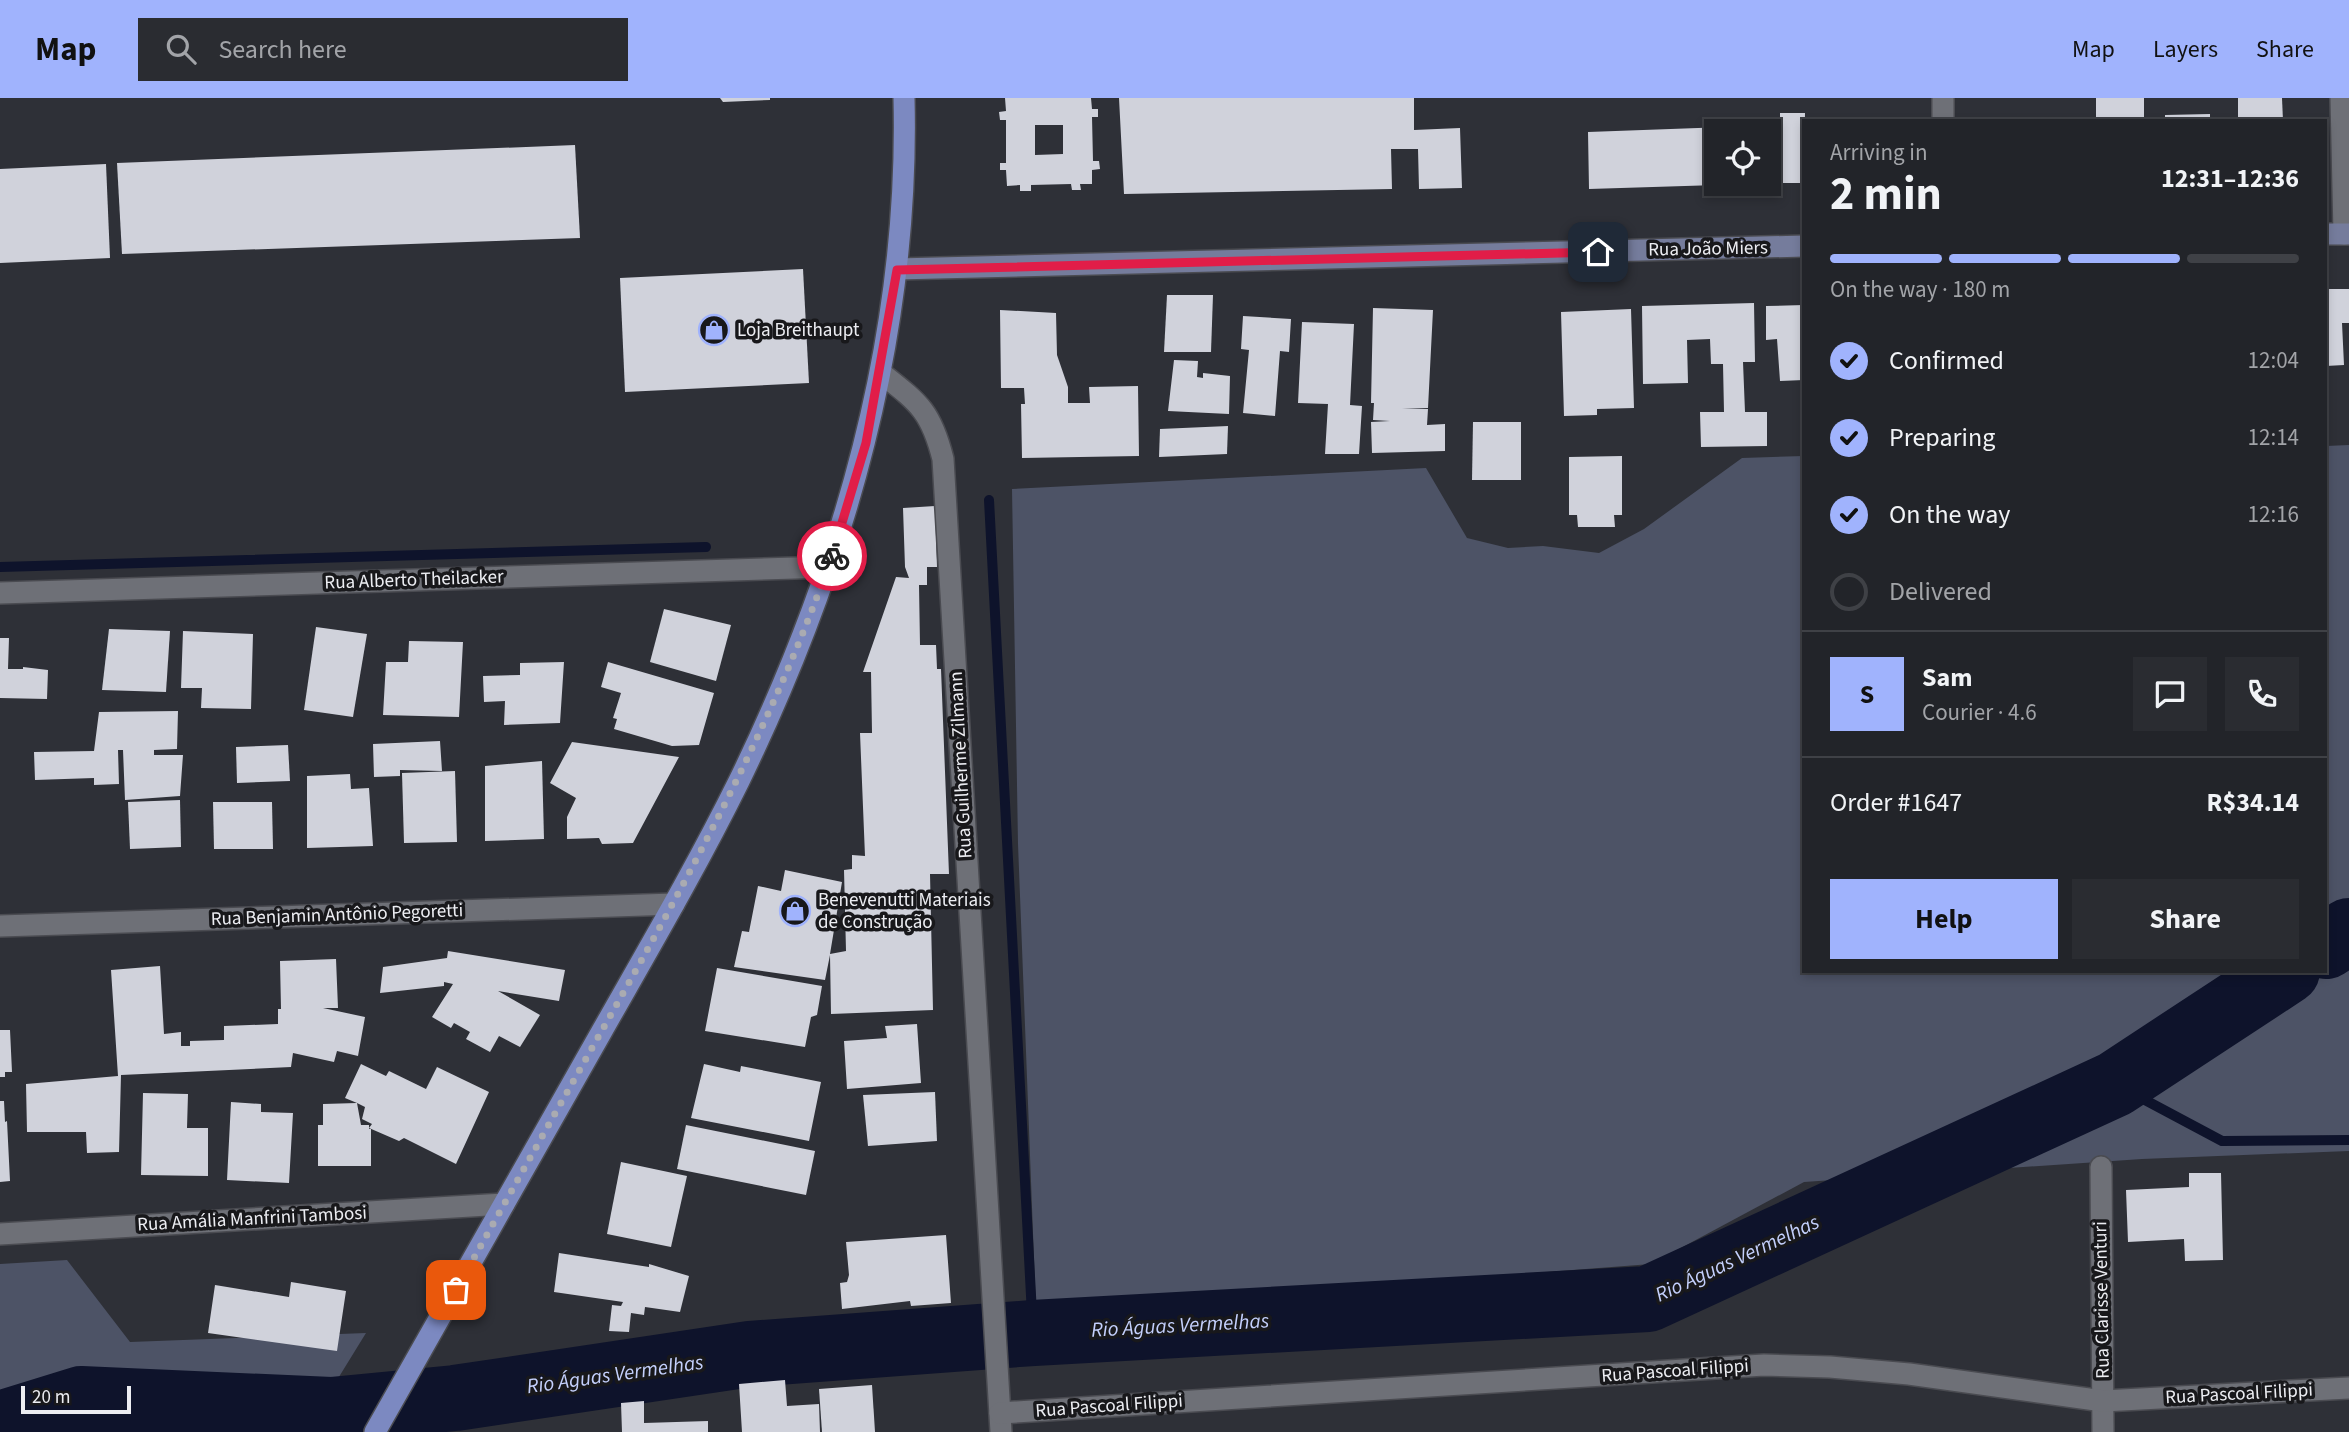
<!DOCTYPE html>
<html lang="en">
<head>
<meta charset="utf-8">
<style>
  :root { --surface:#222429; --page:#2a2c31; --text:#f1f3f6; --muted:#a2a4a8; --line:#3f4146; --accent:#a0b3fd }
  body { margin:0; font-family:"Source Sans 3",sans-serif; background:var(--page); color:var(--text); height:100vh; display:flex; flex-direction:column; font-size:26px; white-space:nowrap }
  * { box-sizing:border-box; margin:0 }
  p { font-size:23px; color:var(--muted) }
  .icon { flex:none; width:38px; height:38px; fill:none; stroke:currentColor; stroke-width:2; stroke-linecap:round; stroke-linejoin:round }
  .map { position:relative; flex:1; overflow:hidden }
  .drawer { position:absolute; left:1802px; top:21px; width:525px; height:854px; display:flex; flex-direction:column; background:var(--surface); border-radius:0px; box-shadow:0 4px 10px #0003,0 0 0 2px var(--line) }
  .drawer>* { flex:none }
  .tools { position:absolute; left:1704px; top:21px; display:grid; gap:14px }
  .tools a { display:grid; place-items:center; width:77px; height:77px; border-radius:0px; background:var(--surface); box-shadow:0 4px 10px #0003,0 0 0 2px var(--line); font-size:35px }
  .scale { position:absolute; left:21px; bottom:18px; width:110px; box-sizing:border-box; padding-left:7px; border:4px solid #ecedf2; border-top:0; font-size:19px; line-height:24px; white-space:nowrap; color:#ecedf2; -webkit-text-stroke:5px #18181b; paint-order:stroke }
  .pin { position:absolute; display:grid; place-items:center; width:60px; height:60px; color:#fff; margin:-30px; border-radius:14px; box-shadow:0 4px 10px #0006 }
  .courier { position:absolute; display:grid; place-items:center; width:70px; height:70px; margin:-35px; border:5px solid #e11d48; border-radius:50%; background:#fff; color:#222; box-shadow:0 2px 9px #0007 }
  .overview em { font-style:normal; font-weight:700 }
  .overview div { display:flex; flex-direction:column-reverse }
  .overview { display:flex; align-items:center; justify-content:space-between; height:119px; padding:0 28px }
  h1 { font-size:46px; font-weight:700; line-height:52px }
  .bar { display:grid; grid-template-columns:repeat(4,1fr); gap:10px 7px; align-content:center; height:84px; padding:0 28px }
  .bar i { height:9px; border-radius:5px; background:var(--line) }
  .bar .active { background:var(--accent) }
  .bar p { grid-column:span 4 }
  .line { display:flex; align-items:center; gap:18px; padding:0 28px; border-top:2px solid var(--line) }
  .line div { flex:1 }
  .round { display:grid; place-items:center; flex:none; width:74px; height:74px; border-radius:0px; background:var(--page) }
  ol { padding:0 28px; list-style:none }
  li { display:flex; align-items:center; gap:21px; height:77px }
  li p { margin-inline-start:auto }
  li .icon { padding:7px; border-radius:50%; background:var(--accent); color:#111; stroke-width:4 }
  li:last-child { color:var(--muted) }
  li i { width:38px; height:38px; border:4px solid var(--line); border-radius:50% }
  .primary-button { display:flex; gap:14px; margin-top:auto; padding:14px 28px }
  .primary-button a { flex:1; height:80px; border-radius:0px; background:var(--accent); color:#111; font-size:28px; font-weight:700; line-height:80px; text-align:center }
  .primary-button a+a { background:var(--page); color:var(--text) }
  header { display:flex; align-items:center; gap:42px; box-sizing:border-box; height:98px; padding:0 35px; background:var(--accent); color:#111 }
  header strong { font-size:33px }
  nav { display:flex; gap:38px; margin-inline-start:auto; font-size:24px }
  .search { width:490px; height:63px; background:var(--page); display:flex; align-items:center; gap:18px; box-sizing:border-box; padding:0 24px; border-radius:0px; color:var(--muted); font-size:26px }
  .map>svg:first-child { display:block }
  .green { fill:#4d5366 }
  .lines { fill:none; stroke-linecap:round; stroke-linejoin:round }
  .stream { stroke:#0e132b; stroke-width:10 }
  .river { stroke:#0e132b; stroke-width:66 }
  .building { fill:#d0d2db; fill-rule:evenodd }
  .street-casing { stroke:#4a4b51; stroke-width:24 }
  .secondary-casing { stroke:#4a4b51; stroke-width:24 }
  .primary-casing { stroke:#4a4b51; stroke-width:24 }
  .street { stroke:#6e7077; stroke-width:21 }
  .secondary { stroke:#757c9c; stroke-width:21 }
  .primary { stroke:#7c89c1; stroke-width:21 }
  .done { stroke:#aaabb1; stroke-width:7; stroke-dasharray:0 12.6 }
  .route { stroke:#e11d48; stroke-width:9 }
  .labels { text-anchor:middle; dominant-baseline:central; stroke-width:7; stroke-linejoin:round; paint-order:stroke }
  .street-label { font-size:19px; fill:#ecedf2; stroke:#18181b }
  .poi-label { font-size:19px; fill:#ecedf2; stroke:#18181b; text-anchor:start }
  .water-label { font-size:21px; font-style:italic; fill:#c4d0fc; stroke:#18181b }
</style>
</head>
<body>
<header>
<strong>Map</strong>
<div class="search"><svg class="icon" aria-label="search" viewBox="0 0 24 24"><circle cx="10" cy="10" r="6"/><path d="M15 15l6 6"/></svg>Search here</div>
<nav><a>Map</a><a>Layers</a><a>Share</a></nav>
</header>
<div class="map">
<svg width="2349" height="1334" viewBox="0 0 2349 1334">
  <rect width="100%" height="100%" fill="#2e3037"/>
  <!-- green -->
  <g class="green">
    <path d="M2349 347V1053L2142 1061 1804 1084 1651 1166 1036 1213 1018 746 1012 391 1426 370 1467 440 1508 450 1543 448 1599 455 1644 431 1742 360 1804 358V873H2326V348Z"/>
    <path d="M67 1162 130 1244 366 1235 305 1334H0V1166Z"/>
  </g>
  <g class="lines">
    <!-- stream -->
    <g class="stream">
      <path d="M989 402 1033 1235"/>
      <path d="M0 469 706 449"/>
      <path d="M2115 986 2222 1043 2349 1042"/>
    </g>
    <!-- river -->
    <g class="river">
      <path d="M2326 848 2349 833"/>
      <path d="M0 1326 81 1301 331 1312 455 1300 750 1256 1033 1235 1648 1201 2115 986 2287 873"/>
    </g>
  </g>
  <!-- building -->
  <g class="building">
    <path d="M720 0H770V2L723 4Z"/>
    <path d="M1005 0H1091L1092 11H1098V19H1092L1093 63H1099L1100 71 1092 72V86H1080L1081 92H1072L1071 86 1031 87V93H1020V87L1007 88 1006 72H1000V65H1006V22H1000L999 14 1006 13ZM1035 27H1063V56L1035 57Z"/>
    <path d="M1119 0H1414V32L1460 30 1462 90 1419 91 1418 51H1391L1392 91 1124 96Z"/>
    <rect x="2096" y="0" width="48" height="23"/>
    <path d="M2238 0H2282L2283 23H2238Z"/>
    <path d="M1780 15H1805L1804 85H1769V33H1765V25H1780Z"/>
    <path d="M2210 16V23H2165V17Z"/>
    <path d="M1753 28V33H1717V87L1589 91 1588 34Z"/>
    <path d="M575 47 580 140 122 156 117 65Z"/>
    <path d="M106 66 110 160 0 165V71Z"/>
    <path d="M803 171 809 285 625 294 620 180Z"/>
    <path d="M2326 191H2349V225H2342L2344 267 2326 268Z"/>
    <path d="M1167 197H1213L1211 254H1164Z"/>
    <path d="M1754 205 1755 264H1743L1745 314H1767V348L1701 349 1700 314H1724L1723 266H1711L1710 241 1687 242 1688 285 1643 286 1642 208Z"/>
    <path d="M1804 207V282L1780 283 1777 241 1766 242V208Z"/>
    <path d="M1373 210 1433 212 1428 310 1402 311H1428L1427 327 1445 326V353L1372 355 1371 324 1390 323 1373 322 1374 305H1371Z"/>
    <path d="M1631 211 1634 310 1597 311V317L1564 318 1561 214Z"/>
    <path d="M1000 212 1056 215 1057 257 1068 289V305H1090L1089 289 1138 288 1139 358 1022 360 1021 306H1025L1024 290H1001Z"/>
    <path d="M1243 218 1291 221 1289 254 1280 253 1275 318 1243 315 1249 252 1241 251Z"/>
    <path d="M1302 224 1354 226 1350 307 1362 308 1359 356H1325L1328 306 1298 305Z"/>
    <path d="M1174 262 1198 263 1197 279 1203 280V275L1230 278 1229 316 1168 313Z"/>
    <path d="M1473 324H1521V382H1472Z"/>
    <path d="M1228 328 1227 356 1159 359 1160 331Z"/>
    <path d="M1622 358V417H1614L1615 429H1578L1577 417H1569V359Z"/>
    <path d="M935 408 937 469H927V487H919L920 547H936L937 571H941L949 776H930L933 912 831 916 830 857 825 882 734 869 742 833 749 834 758 788 781 793 785 772 842 784 830 856 846 853 844 772 852 771V757L865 758 860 635H872L871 574H863L896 479 909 480 905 469 903 410Z"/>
    <path d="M664 511 731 527 716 583 650 564Z"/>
    <path d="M316 529 367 536 353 619 304 612Z"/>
    <path d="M109 531 170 533 166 594 102 592Z"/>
    <path d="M183 533 253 536 251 611 201 610 202 590H181Z"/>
    <path d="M0 540H9L8 571H23V569L48 572 47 601 0 600Z"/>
    <path d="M409 543 463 544 459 619 383 617 386 564H408Z"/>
    <path d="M564 564 560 625 504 627 505 603 484 604 483 578 520 577V565Z"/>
    <path d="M608 564 714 595 699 647 672 648 614 631 617 621 613 620 621 595 601 589Z"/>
    <path d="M178 613 177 651 154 652V657H183L180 698 125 702 123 652H118L119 686 94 687V680L35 682 34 654 94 653 99 614Z"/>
    <path d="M440 643 442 673 400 672V678L374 679 373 646Z"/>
    <path d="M572 644 679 659 633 745 602 746 599 740 567 741V719L576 700 550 685Z"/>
    <path d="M288 647 290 683 237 685 236 649Z"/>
    <path d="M542 663 544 741 485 743V668Z"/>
    <path d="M455 673 457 744 404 745 402 675Z"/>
    <path d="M350 676 351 691 369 690 373 748 307 750V678Z"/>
    <path d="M180 702 181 749 130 751 128 704Z"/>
    <path d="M213 704H272L273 751H214Z"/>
    <path d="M448 853 565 872 559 903 498 893 540 917 520 949 499 938 490 954 466 941 470 934 454 925 451 930 432 919 453 886 444 884V888L380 895 383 869 447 860Z"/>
    <path d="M336 861 338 910H323L365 919 358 958 337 953 334 964 293 955 291 969 121 977 119 1054 87 1055 86 1034H27L26 986 118 978 111 872 160 868 164 936 181 934V948H190V943L224 942V928L278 926V911H281L280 863Z"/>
    <path d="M717 870 822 888 817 917 811 919 805 949 705 933Z"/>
    <path d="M917 926 921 985 847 991 844 943 887 940 885 928Z"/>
    <path d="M0 932H10L12 974H5V979H0Z"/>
    <path d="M361 966 386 978 389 973 426 991 437 969 489 994 456 1066 404 1040 399 1043 369 1030 372 1026 362 1021 365 1009 357 1005 361 1027H369V1031H371V1068H318V1027H323V1006L357 1005 345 1000Z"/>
    <path d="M704 966 740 974 741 968 821 984 809 1043 691 1020Z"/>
    <path d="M935 994 937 1043 868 1048 863 997Z"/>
    <path d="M143 995 188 996 187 1030H208V1078L141 1077Z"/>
    <path d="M0 1003H4L5 1024 7 1023 10 1083 0 1084Z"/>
    <path d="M231 1004 261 1006V1014L293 1015 289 1085 227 1082Z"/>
    <path d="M686 1027 815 1053 806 1097 677 1071Z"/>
    <path d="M621 1064 687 1078 671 1149 607 1136Z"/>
    <path d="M2189 1075H2221L2223 1162 2185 1163 2184 1141 2128 1144 2126 1092 2189 1089Z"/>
    <path d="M946 1137 951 1205 911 1208 910 1203 842 1211 840 1185 847 1184 849 1177 846 1144Z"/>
    <path d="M559 1155 649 1169V1166L689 1178 680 1214 645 1209 644 1217 631 1215 629 1234 609 1233 612 1207 621 1208 623 1204 554 1194Z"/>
    <path d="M291 1184 346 1193 337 1253 208 1235 215 1187 289 1199Z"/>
    <path d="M785 1282 787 1308 819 1306 820 1334H742L739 1286Z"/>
    <path d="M872 1287 875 1334H822L819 1291Z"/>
    <path d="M644 1303V1325L708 1323V1334H622L621 1305Z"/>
  </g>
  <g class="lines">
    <!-- street casing -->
    <g class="street-casing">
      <g id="street">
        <path d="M1943 0V23"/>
        <path d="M2341 0 2344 136"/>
        <path d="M881 275C919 305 931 313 943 361L1001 1334"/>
        <path d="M0 495 828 469"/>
        <path d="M0 828 674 806"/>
        <path d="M2101 1069 2103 1334"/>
        <path d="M0 1136 504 1106"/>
        <path d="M1000 1315 1764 1267 1830 1269 1909 1276 2103 1303 2349 1290"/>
      </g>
    </g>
    <!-- secondary casing -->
    <g class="secondary-casing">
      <g id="secondary">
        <path d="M2326 136H2349"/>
        <path d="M897 171 1804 148"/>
      </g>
    </g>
    <!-- primary casing -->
    <g class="primary-casing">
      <path id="primary" d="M375 1334C450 1200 527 1067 602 933 649 850 697 768 739 683 843 469 910 239 904 0"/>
    </g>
    <!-- street -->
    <use href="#street" class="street"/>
    <!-- secondary -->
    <use href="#secondary" class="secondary"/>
    <!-- primary -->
    <use href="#primary" class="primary"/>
  </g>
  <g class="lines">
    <!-- done -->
    <path class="done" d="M456 1192C507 1101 558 1010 609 920 694 770 775 620 832 458"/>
    <!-- route -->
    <path class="route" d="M832 458 866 345 897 172 1598 154"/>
  </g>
  <!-- icons -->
  <defs>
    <g id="shop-ring" transform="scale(1.575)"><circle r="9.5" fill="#18181b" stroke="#a0b3fd" stroke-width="1.5"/><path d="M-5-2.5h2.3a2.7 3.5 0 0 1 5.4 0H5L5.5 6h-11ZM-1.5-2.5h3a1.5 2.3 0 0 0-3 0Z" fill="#a0b3fd"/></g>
  </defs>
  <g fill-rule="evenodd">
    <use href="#shop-ring" x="714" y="232"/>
    <use href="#shop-ring" x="795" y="813"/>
  </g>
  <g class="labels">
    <!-- street labels -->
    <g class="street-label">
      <text transform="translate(1708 151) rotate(-1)">Rua João Miers</text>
      <text transform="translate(414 482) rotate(-2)">Rua Alberto Theilacker</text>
      <text transform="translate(961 667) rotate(-93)">Rua Guilherme Zilmann</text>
      <text transform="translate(337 817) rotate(-2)">Rua Benjamin Antônio Pegoretti</text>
      <text transform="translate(252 1121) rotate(-3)">Rua Amália Manfrini Tambosi</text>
      <text transform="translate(2102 1202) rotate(-91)">Rua Clarisse Venturi</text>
      <text transform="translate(1675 1273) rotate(-4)">Rua Pascoal Filippi</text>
      <text transform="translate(2239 1296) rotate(-3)">Rua Pascoal Filippi</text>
      <text transform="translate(1109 1308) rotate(-4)">Rua Pascoal Filippi</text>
    </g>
    <!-- poi labels -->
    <g class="poi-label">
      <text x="737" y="232">Loja Breithaupt</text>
      <text x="818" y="802">Benevenutti Materiais<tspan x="818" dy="22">de Construção</tspan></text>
    </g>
    <!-- water labels -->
    <g class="water-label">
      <text transform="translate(1737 1160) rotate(-25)">Rio Águas Vermelhas</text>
      <text transform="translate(1180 1227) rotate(-3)">Rio Águas Vermelhas</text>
      <text transform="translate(615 1276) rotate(-8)">Rio Águas Vermelhas</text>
    </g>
  </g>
</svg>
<div class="tools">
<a><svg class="icon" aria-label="locate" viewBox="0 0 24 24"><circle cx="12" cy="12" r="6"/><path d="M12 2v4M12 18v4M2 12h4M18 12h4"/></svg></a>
</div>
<div class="scale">20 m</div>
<div class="pin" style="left:456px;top:1192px;background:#ea580c"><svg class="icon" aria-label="bag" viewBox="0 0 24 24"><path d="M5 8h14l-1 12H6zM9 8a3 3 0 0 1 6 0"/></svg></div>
<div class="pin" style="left:1598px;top:154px;background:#1f2937"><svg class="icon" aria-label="home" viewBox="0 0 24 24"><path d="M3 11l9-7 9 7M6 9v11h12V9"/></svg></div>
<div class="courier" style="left:832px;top:458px"><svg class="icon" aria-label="bike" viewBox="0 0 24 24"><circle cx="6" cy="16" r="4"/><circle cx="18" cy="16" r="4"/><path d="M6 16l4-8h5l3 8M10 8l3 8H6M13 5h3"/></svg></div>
<section class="drawer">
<div class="overview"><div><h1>2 min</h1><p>Arriving in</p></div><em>12:31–12:36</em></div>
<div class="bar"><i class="active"></i><i class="active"></i><i class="active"></i><i></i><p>On the way · 180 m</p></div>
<ol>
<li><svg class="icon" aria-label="check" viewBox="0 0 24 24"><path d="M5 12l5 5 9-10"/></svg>Confirmed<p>12:04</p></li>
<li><svg class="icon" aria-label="check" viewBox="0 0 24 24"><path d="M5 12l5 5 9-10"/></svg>Preparing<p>12:14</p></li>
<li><svg class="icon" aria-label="check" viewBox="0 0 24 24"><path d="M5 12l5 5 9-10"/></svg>On the way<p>12:16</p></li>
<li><i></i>Delivered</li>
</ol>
<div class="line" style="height:126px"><b class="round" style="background:var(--accent);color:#111">S</b><div><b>Sam</b><p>Courier · 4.6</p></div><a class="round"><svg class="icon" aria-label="chat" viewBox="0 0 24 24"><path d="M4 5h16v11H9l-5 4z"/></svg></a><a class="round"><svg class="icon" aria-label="phone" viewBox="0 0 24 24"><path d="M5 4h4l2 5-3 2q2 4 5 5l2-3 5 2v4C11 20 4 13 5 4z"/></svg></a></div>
<div class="line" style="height:91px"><div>Order #1647</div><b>R$34.14</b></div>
<div class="primary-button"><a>Help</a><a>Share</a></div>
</section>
</div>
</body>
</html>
